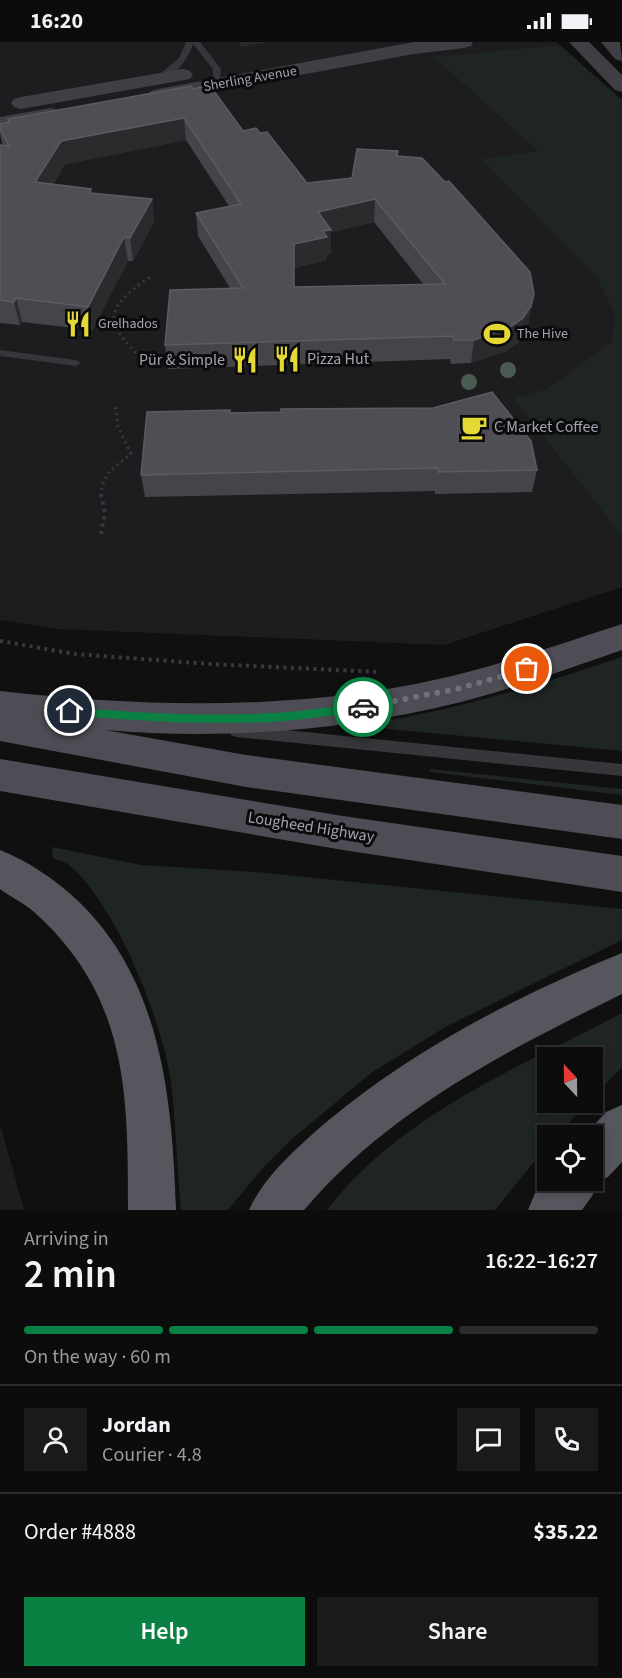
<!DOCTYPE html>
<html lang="en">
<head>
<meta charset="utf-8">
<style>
  :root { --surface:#0c0c0d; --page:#1a1a1b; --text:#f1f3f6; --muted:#9a9b9d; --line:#2c2c2e; --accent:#0b8043 }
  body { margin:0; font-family:"Source Sans 3",sans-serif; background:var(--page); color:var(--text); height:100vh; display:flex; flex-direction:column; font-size:22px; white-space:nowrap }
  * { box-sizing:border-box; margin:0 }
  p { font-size:20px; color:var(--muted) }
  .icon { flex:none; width:33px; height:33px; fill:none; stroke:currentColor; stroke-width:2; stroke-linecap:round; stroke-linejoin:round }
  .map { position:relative; height:1168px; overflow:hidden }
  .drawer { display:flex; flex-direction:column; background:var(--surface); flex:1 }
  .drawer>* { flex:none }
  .needle { width:39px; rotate:338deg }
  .controls { position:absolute; left:537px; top:1005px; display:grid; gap:12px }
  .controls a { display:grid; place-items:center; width:66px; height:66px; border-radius:0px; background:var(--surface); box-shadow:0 3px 9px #0003,0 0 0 2px var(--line); font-size:30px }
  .pin { position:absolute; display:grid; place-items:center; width:51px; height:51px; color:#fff; margin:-26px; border:3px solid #fff; border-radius:50%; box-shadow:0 2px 6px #0007 }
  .courier { position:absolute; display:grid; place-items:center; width:60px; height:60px; margin:-30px; border:4px solid #0b8043; border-radius:50%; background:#fff; color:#222; box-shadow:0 2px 8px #0007 }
  .summary em { font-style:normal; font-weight:600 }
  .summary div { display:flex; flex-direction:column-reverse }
  .summary { display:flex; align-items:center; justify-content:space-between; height:102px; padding:0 24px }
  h1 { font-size:39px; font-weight:600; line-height:45px }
  .bar { display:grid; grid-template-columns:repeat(4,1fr); gap:9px 6px; align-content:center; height:72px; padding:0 24px }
  .bar i { height:8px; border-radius:4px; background:var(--line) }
  .bar .active { background:var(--accent) }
  .bar p { grid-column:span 4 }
  .line { display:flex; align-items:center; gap:15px; padding:0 24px; border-top:2px solid var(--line) }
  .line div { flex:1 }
  .round { display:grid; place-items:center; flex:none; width:63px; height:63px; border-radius:0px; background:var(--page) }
  .cta { display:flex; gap:12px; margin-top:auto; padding:12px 24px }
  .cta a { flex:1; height:69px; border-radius:0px; background:var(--accent); color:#fff; font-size:24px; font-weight:600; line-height:69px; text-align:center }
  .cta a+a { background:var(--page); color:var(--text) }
  .status { display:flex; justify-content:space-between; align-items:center; height:42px; padding:0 30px; background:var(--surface); direction:ltr }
  .status svg { height:16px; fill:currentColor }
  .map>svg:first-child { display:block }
  .built { fill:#1d1c1e }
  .green { fill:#1f2522 }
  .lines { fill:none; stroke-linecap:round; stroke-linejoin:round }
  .path-far1 { stroke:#39393f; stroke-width:3; stroke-dasharray:2 4; stroke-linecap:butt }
  .path { stroke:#39393f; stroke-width:4; stroke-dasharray:3 4.5; stroke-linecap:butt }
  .service { fill:#36363b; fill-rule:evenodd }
  .secondary { fill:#403f46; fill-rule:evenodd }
  .primary { fill:#4e4d55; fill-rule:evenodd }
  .trunk { fill:#56565e; fill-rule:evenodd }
  .tree { fill:#4a5c51 }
  .wall { fill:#444449; fill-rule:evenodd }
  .shaded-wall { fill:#2b2b2e }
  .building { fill:#4e4e54; stroke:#5b5c63; stroke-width:1.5; fill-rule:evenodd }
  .route { fill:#0b8043 }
  .done { stroke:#6f7079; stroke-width:6; stroke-dasharray:0 10.8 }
  .labels { text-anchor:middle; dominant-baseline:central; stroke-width:6; stroke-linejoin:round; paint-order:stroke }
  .far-street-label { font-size:14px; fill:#a2a3b1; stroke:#0b0b0c }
  .far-poi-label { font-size:14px; fill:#a2a3b1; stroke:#0b0b0c; text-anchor:start }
  .poi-label { font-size:16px; fill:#a2a3b1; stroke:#0b0b0c; text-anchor:start }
  .street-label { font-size:16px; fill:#a2a3b1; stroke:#0b0b0c }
</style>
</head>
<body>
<div class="status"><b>16:20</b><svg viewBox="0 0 49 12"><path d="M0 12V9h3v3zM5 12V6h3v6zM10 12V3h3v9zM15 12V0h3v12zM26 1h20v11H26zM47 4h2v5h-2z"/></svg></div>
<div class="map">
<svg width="622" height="1168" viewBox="0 0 622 1168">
  <rect width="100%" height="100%" fill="#101011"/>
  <!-- built -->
  <g class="built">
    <path d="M0 0H557L622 58V545L444 603 58 587 0 578Z"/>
    <path d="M0 1082 24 1168H0Z"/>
  </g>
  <!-- green -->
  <g class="green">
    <path d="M559 3 622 58V494L513 356 547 347 612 299 615 274 596 234 481 117 538 109 434 15Z"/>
    <path d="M622 615V709L389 687 368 682C456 668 539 643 622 615Z"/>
    <path d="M430 727 622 747V753L430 730Z"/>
    <path d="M52 805 141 823 256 830 622 867V898L447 984 371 1031 292 1097 262 1127 228 1168H181C177 1126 176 1082 171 1040 163 981 116 862 69 823 65 820 58 818 53 816Z"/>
    <path d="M622 971V1025L593 1055 592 1016H548V1060L588 1061 557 1093 548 1094 547 1104 495 1168H327C399 1073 520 1025 622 971Z"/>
  </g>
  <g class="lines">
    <!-- path-far1 -->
    <g class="path-far1">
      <path d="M142 326 143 318C104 280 103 267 150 235"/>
      <path d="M101 454C103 429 113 427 131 412L118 385 115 363"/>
    </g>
    <!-- path -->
    <g class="path">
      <path d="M101 492 105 471 101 453"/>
      <path d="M0 599 75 612 210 622 378 630"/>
    </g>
    <!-- service -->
    <g class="service">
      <path d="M186 0H200L221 27 220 45 213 43V27L193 2C189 16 172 40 155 40V36L179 16Z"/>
      <path d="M0 308 76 318 81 321 76 324 0 314Z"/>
      <path d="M236 683 622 722V734L236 695 231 693 229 689 231 685Z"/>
    </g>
    <!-- secondary -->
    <g class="secondary">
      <path d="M414 0H473L471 4 464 6 414 12 158 59 151 57 148 53 151 49 158 47Z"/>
      <path d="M569 0H589L622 33V50L615 48Z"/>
      <path d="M601 0H620L622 19 615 17Z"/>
      <path d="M183 27 190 29 193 33 190 37 21 67 14 65 11 61 14 57 21 55Z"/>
      <path d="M51 66 58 68 61 72 58 76 0 87V75Z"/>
    </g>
    <!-- primary -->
    <g class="primary">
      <path d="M622 582V608C567 627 513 647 457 661 343 689 223 698 105 688L246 713 622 763V797L246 745 0 699V649C133 664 266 668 399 645 475 632 548 606 622 582Z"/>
      <path d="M0 717 343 774 622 814V850L343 808 0 749Z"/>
    </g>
    <!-- trunk -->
    <g class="trunk">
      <path d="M0 808C28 819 54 837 76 857 162 938 172 1056 176 1168H128C128 1051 128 954 34 870 24 861 11 855 0 847Z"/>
      <path d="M622 911V952C506 1009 389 1068 304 1168H249C261 1141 284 1118 306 1098 395 1017 511 956 622 911Z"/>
      <path d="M622 1063V1120L608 1135 599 1139 592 1154 582 1168H528L535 1151 548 1136V1138H592V1094H584L606 1070Z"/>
    </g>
  </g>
  <!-- trees -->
  <g class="tree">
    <circle cx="508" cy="328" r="8"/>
    <circle cx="469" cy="340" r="8"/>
  </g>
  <!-- wall -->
  <g class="wall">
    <path d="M193 47 206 50 243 89 260 91 307 141 352 136 397 114 534 252 527 288 519 300 506 309 471 321 451 322 450 317 168 327 165 303 230 246 198 194 196 171 229 164 186 98 65 122 53 142 91 147 92 151 152 157 154 180 133 219H128L92 288 22 280 20 283 0 281V103L3 104 0 92V82L9 80 8 77ZM374 180 424 243 294 245V226L327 218V212L331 211V190Z"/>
    <path d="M231 371 537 428 532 450 435 452V449L145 455 141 433Z"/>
  </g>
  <!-- shaded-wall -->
  <g class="shaded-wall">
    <path d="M240 0H269L240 5Z"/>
    <path d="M184 76 186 98 65 122 40 163 35 140 61 99Z"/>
    <path d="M152 157 154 180 133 219 130 196Z"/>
    <path d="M375 157 374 180 331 190V211L327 212V218L294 226V202L318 170Z"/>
    <path d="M124 195 128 219 92 288 88 265Z"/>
    <path d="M534 252 527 288 519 300 506 309 471 321 474 298Z"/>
    <path d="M16 256 22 280 20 283 14 260Z"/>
  </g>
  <!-- building -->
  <g class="building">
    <path d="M191 44 193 47 202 45 206 50 214 49 243 89 256 86 260 91 267 90 307 141 352 136 357 107 398 109 397 114 422 116 445 140 449 139 530 230 534 252 531 264 523 276 510 285 474 298H454L453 294 165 303 170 248 243 246 196 171 241 162 184 76 61 99 35 140 91 147 90 151 152 157 130 196 124 195 88 265 16 256 14 260 0 258V103L9 104 0 86V82L9 80 8 77ZM375 157 445 242 294 245V202L327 195 323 189 331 188 318 170Z"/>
    <path d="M492 350 531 399 537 428 438 430V426L141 433 147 370 230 368V371L281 370V367L433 366Z"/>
  </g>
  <!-- route -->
  <path class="route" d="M363 661 368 665 363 669C333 673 302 678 272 680 204 683 137 679 70 673L65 669 70 665C137 671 204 675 272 671 302 670 333 664 363 661Z"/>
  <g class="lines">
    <!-- done -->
    <path class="done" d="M363 665 457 647 527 627"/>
  </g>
  <!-- icons -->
  <defs>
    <g id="restaurant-bare" transform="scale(2.07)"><path d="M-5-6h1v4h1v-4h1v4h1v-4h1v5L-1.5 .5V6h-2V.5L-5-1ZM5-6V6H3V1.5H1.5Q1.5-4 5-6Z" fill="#e4d835" stroke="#0b0b0c" stroke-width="2.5" paint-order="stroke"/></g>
    <g id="stadium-bare" transform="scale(2.07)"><path d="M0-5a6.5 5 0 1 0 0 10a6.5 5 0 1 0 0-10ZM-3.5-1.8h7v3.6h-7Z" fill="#e4d835" stroke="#0b0b0c" stroke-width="2.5" paint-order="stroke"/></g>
    <g id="cafe-bare" transform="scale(2.07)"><path d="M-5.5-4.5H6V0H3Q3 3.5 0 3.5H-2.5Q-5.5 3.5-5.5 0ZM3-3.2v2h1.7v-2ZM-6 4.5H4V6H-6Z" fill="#e4d835" stroke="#0b0b0c" stroke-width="2.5" paint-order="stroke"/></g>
  </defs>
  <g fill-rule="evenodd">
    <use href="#restaurant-bare" x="78" y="282"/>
    <use href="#stadium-bare" x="497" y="292"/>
    <use href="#restaurant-bare" x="287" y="317"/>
    <use href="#restaurant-bare" x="245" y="318"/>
    <use href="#cafe-bare" x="474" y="385"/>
  </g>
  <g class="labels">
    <!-- far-street labels -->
    <g class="far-street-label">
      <text transform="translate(250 37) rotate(-10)">Sherling Avenue</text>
    </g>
    <!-- far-poi labels -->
    <g class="far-poi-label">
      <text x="98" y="282">Grelhados</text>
      <text x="517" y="292">The Hive</text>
    </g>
    <!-- poi labels -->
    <g class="poi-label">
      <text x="307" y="317">Pizza Hut</text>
      <text x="225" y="318" text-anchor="end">Pür &amp; Simple</text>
      <text x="494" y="385">C Market Coffee</text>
    </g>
    <!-- street labels -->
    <g class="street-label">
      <text transform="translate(311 785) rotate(9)">Lougheed Highway</text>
    </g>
  </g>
</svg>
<div class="controls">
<a><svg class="needle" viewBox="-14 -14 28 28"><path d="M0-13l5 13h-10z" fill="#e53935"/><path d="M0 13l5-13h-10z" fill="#9a9b9d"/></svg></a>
<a><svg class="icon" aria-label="locate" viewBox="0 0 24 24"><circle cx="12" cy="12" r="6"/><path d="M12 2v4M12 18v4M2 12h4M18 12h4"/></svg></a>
</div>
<div class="pin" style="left:527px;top:627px;background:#ea580c"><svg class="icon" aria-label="bag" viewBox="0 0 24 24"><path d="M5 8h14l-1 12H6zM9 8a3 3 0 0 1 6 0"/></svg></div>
<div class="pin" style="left:70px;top:669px;background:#1f2937"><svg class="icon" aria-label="home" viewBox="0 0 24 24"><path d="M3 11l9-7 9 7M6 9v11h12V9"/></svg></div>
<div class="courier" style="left:363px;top:665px"><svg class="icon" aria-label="car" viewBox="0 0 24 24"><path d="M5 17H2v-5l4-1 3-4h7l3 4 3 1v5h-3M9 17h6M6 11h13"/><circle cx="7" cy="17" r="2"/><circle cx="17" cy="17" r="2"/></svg></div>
</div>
<section class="drawer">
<div class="summary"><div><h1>2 min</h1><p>Arriving in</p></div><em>16:22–16:27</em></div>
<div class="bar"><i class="active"></i><i class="active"></i><i class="active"></i><i></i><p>On the way · 60 m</p></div>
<div class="line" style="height:108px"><a class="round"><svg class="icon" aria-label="person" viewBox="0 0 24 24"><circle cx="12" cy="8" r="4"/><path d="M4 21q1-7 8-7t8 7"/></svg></a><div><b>Jordan</b><p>Courier · 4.8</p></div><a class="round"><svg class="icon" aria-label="chat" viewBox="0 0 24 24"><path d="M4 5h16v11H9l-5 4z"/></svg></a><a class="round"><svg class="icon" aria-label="phone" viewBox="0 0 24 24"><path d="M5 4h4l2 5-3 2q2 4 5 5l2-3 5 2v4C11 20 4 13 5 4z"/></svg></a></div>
<div class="line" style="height:78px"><div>Order #4888</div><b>$35.22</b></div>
<div class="cta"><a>Help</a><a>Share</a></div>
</section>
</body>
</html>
